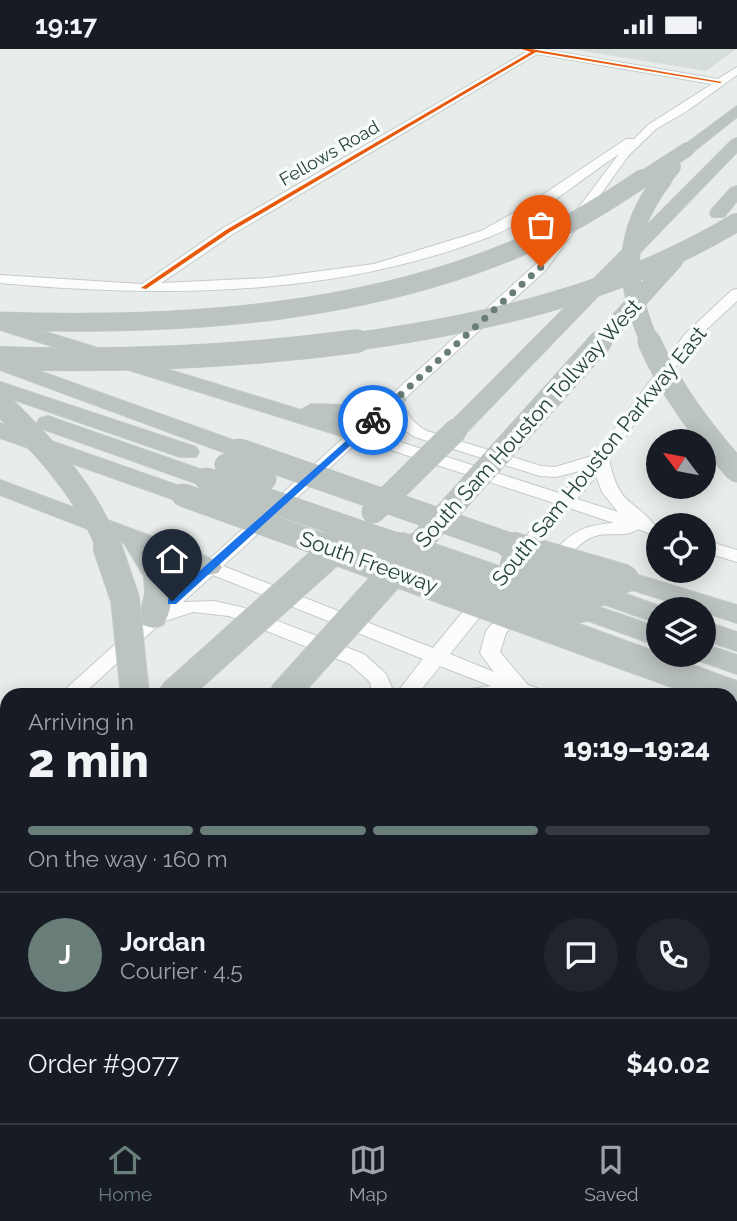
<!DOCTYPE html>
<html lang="en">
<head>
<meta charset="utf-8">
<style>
  :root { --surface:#171b24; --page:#20242c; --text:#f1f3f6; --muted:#9ea1a6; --line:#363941; --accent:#697e78 }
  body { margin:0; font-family:Raleway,sans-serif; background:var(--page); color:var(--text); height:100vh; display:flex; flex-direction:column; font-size:26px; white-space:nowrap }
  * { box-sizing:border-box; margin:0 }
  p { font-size:23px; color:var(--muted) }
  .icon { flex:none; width:38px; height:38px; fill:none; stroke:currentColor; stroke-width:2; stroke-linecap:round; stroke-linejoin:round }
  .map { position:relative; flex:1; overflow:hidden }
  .sheet { position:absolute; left:0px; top:639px; width:738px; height:436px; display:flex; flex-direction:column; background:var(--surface); border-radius:21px 21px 0 0; box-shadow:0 4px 18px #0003 }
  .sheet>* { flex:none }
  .needle { width:46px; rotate:302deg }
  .tools { position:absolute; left:646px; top:380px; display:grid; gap:14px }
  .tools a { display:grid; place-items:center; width:70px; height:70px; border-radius:50%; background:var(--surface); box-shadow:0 4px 18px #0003; font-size:35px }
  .pin { position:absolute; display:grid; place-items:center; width:60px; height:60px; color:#fff; margin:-72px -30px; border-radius:50% 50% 50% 0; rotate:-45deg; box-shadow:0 0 7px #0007 }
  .pin .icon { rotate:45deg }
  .courier { position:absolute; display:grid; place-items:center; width:70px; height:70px; margin:-35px; border:5px solid #1a73e8; border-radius:50%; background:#fff; color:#222; box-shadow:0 2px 9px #0007 }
  .summary em { font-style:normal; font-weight:800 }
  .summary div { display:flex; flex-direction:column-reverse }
  .summary { display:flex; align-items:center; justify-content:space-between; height:119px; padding:0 28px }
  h1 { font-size:46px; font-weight:800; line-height:52px }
  .bar { display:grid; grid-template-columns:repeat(4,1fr); gap:10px 7px; align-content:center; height:84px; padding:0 28px }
  .bar i { height:9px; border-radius:5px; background:var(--line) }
  .bar .current { background:var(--accent) }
  .bar p { grid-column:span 4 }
  .line { display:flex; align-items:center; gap:18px; padding:0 28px; border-top:2px solid var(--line) }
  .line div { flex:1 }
  .round { display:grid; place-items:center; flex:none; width:74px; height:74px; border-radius:37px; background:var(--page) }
  .status { display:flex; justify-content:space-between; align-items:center; height:49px; padding:0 35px; background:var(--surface); direction:ltr }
  .status svg { height:19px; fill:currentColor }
  .tabs { display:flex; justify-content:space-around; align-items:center; height:98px; border-top:2px solid var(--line); background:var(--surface); font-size:19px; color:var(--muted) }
  .tabs a { display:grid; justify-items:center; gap:4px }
  .tabs .current { color:var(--accent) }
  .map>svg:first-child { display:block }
  .built { fill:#d6dedb }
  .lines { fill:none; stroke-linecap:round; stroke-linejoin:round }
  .secondary-casing { stroke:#c3cbc8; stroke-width:2 }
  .highway-casing { stroke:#c3ccc9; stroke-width:2 }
  .secondary { fill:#fcfcfc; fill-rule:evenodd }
  .highway { fill:#bcc4c2; fill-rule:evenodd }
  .highway-bridge-far3-casing { stroke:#c3ccc9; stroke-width:15; stroke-linecap:butt }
  .highway-bridge-far2-casing { stroke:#c3ccc9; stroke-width:19; stroke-linecap:butt }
  .highway-bridge-far1-casing { stroke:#c3ccc9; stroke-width:24; stroke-linecap:butt }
  .highway-bridge-casing { stroke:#c3ccc9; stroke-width:30; stroke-linecap:butt }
  .highway-bridge-far3 { stroke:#bcc4c2; stroke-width:14 }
  .highway-bridge-far2 { stroke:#bcc4c2; stroke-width:18 }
  .highway-bridge-far1 { stroke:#bcc4c2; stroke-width:23 }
  .highway-bridge { stroke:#bcc4c2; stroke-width:28 }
  .cycleway-casing { stroke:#f7fbf9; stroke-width:4 }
  .cycleway { fill:#e8590c; fill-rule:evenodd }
  .route { fill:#1a73e8 }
  .done { stroke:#697e78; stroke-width:7; stroke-dasharray:0 12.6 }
  .labels { text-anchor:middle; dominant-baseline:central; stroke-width:7; stroke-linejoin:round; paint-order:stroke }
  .far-street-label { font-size:18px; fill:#24423a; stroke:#f7fbf9 }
  .street-label { font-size:21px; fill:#24423a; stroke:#f7fbf9 }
</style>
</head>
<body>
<div class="status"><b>19:17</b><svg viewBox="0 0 49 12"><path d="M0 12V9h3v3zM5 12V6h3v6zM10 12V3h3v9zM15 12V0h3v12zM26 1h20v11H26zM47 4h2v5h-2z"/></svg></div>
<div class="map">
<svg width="737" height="1074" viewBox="0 0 737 1074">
  <rect width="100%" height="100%" fill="#e8edeb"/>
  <!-- built -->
  <path class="built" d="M570 0H736L706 22Z"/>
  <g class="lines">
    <!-- secondary casing -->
    <g class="secondary-casing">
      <g id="secondary">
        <path d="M519 0H541L718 30 737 18V26L687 62 656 80 629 106 546 221 403 351C407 367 413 374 427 382L541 417 555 418 595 406 685 285 732 241 737 240V252L695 291 609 410C619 459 633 448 657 479L648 484 638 480C628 488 612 484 599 486 580 490 568 509 557 523H543L541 519 543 515C566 488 577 476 614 474L569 459 524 514H510L508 510 510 506 554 454 360 391 223 517 433 599 480 542H494L497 546 494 550 450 605 494 623 480 604 486 582 510 554H524L527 558 506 584 500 603 528 636 542 641 544 646H462L464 641 491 637 440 617 417 646H373L370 633 350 615 229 567 193 563 162 573 82 646H59L536 215 619 105C579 132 533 171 489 188 335 248 162 249 0 234V226L142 235 223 179 526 3ZM537 5 712 35 648 76 634 90H626L526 157 481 182 374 215 268 229 161 234 233 185ZM391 363 401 379 415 388 540 427 556 428 583 421 562 445 369 383ZM596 427 602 443 618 463 577 450ZM213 526 423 610 395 646 386 625 364 605 241 558 214 552 183 553Z"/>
        <path d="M704 491 737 501V513L704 503Z"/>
        <path d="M7 695V715L0 717V697Z"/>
        <path d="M64 1068H95L93 1074H61Z"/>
      </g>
    </g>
    <!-- highway casing -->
    <g class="highway-casing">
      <g id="highway">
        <path d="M737 57V68L693 103H683L680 100 683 97Z"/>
        <path d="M737 89V103L464 386H448L445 381 448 376 732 91Z"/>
        <path d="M737 137V152L724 168H712L710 164 712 160 731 139Z"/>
        <path d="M0 269 301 361 311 355 345 356 395 344 403 345 406 350 403 355 345 370 328 369 365 380 368 385 365 390 357 392 0 281Z"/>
        <path d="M0 308 247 396 250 401 247 406H231L0 321Z"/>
        <path d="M0 333 196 398 199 403 196 408H180L0 346Z"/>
        <path d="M48 367 214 425 218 430 214 435H198L40 379 37 374 40 369Z"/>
        <path d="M0 374 191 441 195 446 191 451 183 453 175 451 0 389Z"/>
        <path d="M0 431 218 512 222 518 218 524 209 526 200 524 160 508C173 528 176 556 163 576L153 579 143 576 139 570 145 544 144 527 124 494 0 446Z"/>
        <path d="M625 522 737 556V574L704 563V560H693L616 536 612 530 616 524Z"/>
        <path d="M598 536 607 538 668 560H658V574L648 571 589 550 585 544 589 538Z"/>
        <path d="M581 552 658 578V597L572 566 568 560 572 554Z"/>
        <path d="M704 572 737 583V602L704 591Z"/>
        <path d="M704 595 737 606V625L694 610 691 606H704Z"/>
        <rect x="732" y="701" width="5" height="22"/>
        <path d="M7 777V805L0 808V779Z"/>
        <path d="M7 831V862L0 865V833Z"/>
        <path d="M737 831V857L732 859V832Z"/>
        <path d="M7 866V895L0 897V868Z"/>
        <path d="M7 958V997L0 999V960Z"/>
        <path d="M7 1029V1068H17L14 1073 0 1074V1032Z"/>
        <path d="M164 1068H210L207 1074H161Z"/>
      </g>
    </g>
    <!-- secondary -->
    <use href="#secondary" class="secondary"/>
    <!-- highway -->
    <use href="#highway" class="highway"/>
    <!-- highway-bridge-far3 casing -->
    <g class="highway-bridge-far3-casing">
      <g id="highway-bridge-far3">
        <path d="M640 131 688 100"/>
        <path d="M663 131 674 118"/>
      </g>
    </g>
    <!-- highway-bridge-far2 casing -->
    <g class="highway-bridge-far2-casing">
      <g id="highway-bridge-far2">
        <path d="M0 272C183 278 379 266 547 186 581 170 612 150 643 129"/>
        <path d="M345 294C482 276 618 245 737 173"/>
        <path d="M599 294 675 210"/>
        <path d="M650 294C623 232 621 184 664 129"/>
      </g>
    </g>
    <!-- highway-bridge-far1 casing -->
    <g class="highway-bridge-far1-casing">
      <g id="highway-bridge-far1">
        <path d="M649 292C670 341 703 383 737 422"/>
        <path d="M0 309C120 313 239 308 358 292"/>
        <path d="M0 354C43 396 86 442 108 498"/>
        <path d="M239 401 517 498"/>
        <path d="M226 416 265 430"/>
        <path d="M206 430 404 498"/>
        <path d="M183 446 328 498"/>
        <path d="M373 463 456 381"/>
        <path d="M336 498 345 490"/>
        <path d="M416 498 601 292"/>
      </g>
    </g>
    <!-- highway-bridge casing -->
    <g class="highway-bridge-casing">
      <g id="highway-bridge">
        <path d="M107 497 125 550 135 646"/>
        <path d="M323 497 737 647"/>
        <path d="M398 497 581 560"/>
        <path d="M511 497 625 530"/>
        <path d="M514 515 598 544"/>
        <path d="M172 646 338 497"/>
        <path d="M283 646 417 497"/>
      </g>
    </g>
    <!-- highway-bridge-far3 -->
    <use href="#highway-bridge-far3" class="highway-bridge-far3"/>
    <!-- highway-bridge-far2 -->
    <use href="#highway-bridge-far2" class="highway-bridge-far2"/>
    <!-- highway-bridge-far1 -->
    <use href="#highway-bridge-far1" class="highway-bridge-far1"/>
    <!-- highway-bridge -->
    <use href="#highway-bridge" class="highway-bridge"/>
    <!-- cycleway casing -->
    <g class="cycleway-casing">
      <path id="cycleway" d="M521 0H531L722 33 720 34 536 3 230 183 146 240 141 239 226 181 531 3Z"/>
    </g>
    <!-- cycleway -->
    <use href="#cycleway" class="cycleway"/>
  </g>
  <!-- route -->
  <path class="route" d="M373 368 376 369V373L176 555H168V550Z"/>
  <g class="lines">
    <!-- done -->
    <path class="done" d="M373 371 541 218"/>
  </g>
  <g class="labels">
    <!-- far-street labels -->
    <g class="far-street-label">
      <text transform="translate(329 104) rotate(-30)">Fellows Road</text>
    </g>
    <!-- street labels -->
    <g class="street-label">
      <text transform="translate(528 374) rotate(-48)">South Sam Houston Tollway West</text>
      <text transform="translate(599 407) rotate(-51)">South Sam Houston Parkway East</text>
      <text transform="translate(369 513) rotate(20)">South Freeway</text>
    </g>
  </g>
</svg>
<div class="tools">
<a><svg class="needle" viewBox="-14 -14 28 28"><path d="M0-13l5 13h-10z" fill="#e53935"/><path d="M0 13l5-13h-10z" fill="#9ea1a6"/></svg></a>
<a><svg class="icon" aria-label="locate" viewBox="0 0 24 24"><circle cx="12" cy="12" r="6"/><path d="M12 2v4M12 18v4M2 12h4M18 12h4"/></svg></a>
<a><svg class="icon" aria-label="layers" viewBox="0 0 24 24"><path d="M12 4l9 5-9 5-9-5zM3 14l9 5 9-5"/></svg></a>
</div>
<div class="pin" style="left:541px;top:218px;background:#ea580c"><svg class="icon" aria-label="bag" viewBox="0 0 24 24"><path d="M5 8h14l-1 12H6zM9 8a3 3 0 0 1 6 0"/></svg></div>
<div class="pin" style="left:172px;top:552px;background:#1f2937"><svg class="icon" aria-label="home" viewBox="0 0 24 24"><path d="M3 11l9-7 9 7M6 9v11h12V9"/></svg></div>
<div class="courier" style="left:373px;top:371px"><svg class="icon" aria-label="bike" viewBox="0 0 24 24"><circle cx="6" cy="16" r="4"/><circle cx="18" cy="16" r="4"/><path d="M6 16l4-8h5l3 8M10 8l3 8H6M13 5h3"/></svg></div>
<section class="sheet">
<div class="summary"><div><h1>2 min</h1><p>Arriving in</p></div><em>19:19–19:24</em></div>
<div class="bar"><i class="current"></i><i class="current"></i><i class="current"></i><i></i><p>On the way · 160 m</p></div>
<div class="line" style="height:126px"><b class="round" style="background:var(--accent);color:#fff">J</b><div><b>Jordan</b><p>Courier · 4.5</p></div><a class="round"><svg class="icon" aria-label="chat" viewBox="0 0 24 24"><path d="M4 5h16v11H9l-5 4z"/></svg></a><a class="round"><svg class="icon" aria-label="phone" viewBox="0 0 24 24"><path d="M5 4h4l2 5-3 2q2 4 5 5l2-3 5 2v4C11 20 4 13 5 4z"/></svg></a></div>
<div class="line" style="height:91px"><div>Order #9077</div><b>$40.02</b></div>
</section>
</div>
<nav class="tabs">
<a class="current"><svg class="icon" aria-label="home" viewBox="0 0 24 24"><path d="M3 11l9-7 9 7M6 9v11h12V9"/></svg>Home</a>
<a><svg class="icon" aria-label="map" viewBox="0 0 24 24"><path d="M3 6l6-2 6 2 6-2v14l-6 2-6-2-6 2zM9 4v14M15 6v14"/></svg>Map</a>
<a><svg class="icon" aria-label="saved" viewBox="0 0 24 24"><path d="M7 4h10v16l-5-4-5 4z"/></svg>Saved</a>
</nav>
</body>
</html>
